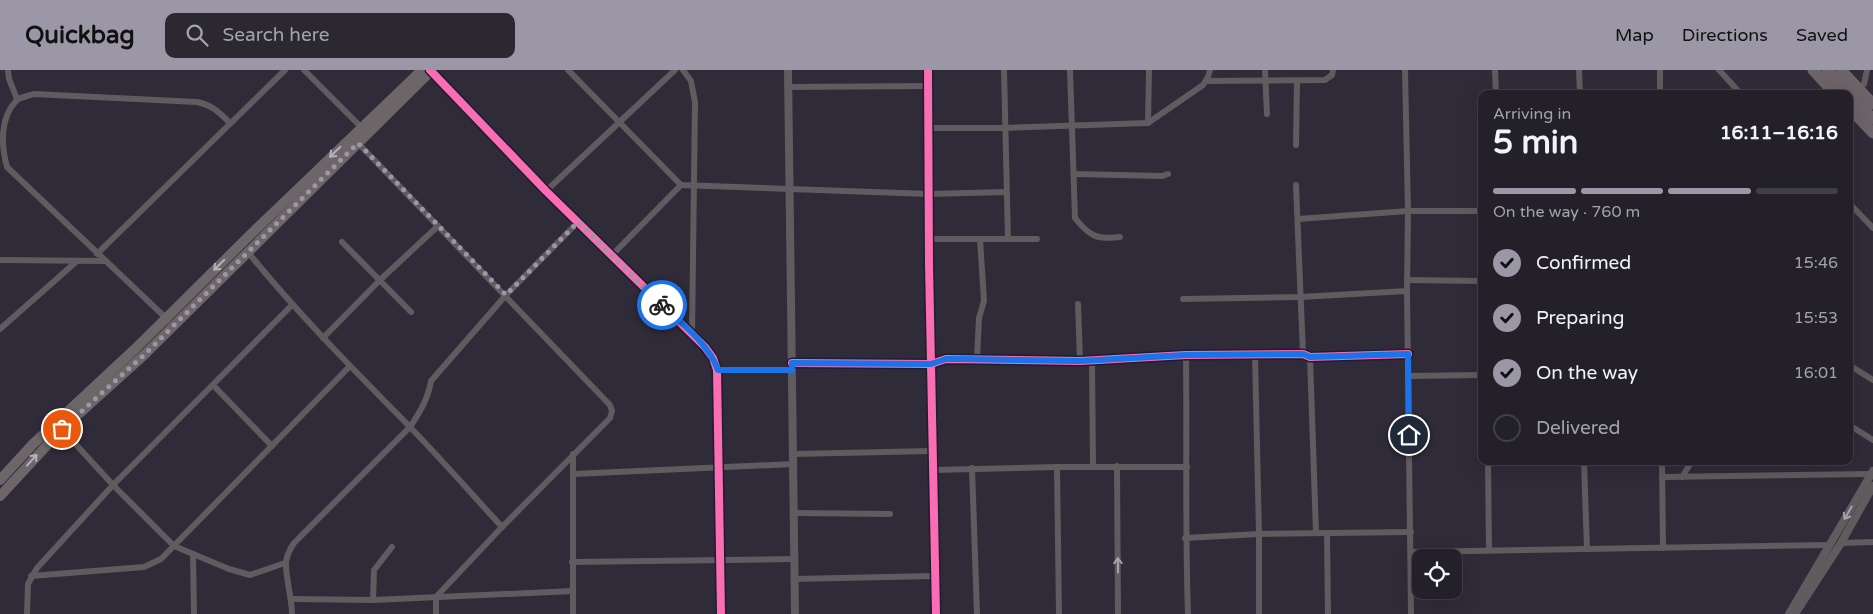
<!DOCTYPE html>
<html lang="en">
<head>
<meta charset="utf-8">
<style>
  :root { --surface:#23202a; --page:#2b2832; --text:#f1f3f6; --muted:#a3a3a8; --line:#403e47; --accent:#9b97a6 }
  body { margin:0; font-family:"Varela Round",sans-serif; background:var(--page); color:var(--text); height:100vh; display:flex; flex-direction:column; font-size:19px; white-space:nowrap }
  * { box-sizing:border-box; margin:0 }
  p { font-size:16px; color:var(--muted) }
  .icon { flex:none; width:28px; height:28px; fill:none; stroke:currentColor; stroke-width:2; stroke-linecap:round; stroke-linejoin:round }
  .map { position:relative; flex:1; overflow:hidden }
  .details { position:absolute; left:1478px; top:20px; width:375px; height:375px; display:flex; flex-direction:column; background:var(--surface); border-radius:10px; box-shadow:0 5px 20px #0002,0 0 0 1px var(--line) }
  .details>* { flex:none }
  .buttons { position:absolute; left:1412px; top:479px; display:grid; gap:10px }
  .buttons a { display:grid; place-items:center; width:50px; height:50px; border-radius:10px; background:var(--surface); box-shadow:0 5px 20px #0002,0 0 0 1px var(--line); font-size:25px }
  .pin { position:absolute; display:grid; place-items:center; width:42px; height:42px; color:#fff; margin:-21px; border:2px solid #fff; border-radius:50%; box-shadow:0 1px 5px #0007 }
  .courier { position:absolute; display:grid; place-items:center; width:50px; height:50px; margin:-25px; border:4px solid #1a73e8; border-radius:50%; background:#fff; color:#222; box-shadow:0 1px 6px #0007 }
  .headline em { font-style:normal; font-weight:800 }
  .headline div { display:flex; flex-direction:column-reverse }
  .headline { display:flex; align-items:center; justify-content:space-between; height:85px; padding:0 15px }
  h1 { font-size:32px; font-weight:800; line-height:38px }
  .bar { display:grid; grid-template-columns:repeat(4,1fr); gap:8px 5px; align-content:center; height:60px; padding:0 15px }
  .bar i { height:6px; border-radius:4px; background:var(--line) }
  .bar .active { background:var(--accent) }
  .bar p { grid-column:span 4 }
  ol { padding:0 15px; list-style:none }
  li { display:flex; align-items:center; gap:15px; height:55px }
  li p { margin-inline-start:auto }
  li .icon { padding:5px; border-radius:50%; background:var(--accent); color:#111; stroke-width:4 }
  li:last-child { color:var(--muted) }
  li i { width:28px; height:28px; border:2px solid var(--line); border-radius:50% }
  header { display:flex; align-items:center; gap:30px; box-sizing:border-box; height:70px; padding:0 25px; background:var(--accent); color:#111 }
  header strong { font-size:24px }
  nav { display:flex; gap:28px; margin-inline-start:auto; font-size:18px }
  .search { width:350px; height:45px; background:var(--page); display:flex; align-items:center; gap:12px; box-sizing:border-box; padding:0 18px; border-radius:10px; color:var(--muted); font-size:19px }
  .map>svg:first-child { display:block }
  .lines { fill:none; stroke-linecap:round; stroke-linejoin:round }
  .minor { stroke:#605b5e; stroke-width:6 }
  .tertiary { stroke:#605b5e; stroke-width:8 }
  .primary { stroke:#6d6668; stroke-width:10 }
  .trunk { stroke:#6c6468; stroke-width:11 }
  .cycleway-casing { stroke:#221b34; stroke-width:11 }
  .cycleway { stroke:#f96db3; stroke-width:8 }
  .oneway { stroke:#b6b1bd }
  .oneway2 { stroke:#a6a2ad }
  .done { stroke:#9b97a6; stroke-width:5; stroke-dasharray:0 9 }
  .route { stroke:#1a73e8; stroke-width:6 }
</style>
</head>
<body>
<header>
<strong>Quickbag</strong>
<div class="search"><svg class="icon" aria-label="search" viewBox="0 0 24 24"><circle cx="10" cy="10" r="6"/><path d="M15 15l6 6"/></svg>Search here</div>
<nav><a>Map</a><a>Directions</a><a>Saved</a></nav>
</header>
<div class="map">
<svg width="1873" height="544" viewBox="0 0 1873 544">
  <rect width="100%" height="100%" fill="#2f2b38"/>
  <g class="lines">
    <!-- minor -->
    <g class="minor">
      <path d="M8 0 9 9 17 29"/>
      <path d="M304 0 363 59"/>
      <path d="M430 0 546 121 705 277 713 288 717 300 721 544"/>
      <path d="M568 0 681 115 929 124 1006 122"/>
      <path d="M683 0 691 11 695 32 692 265"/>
      <path d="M928 0 929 194 936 544"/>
      <path d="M1004 0 1008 169"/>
      <path d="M1070 0 1075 148C1089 166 1097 170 1120 167"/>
      <path d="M1265 0 1267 44"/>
      <path d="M1405 0 1408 141 1407 221 1411 544"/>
      <path d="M1495 0 1496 24"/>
      <path d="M1579 0 1580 24"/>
      <path d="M1719 0 1741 24"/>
      <path d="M1206 11 1325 10 1332 5 1333 0"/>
      <path d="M1864 14 1867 0"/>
      <path d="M788 17 928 16"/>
      <path d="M1660 24V0"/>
      <path d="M1148 53 1149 0"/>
      <path d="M929 58H1005L1148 53 1203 15 1208 7 1210 0"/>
      <path d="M357 72 610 335 612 341 610 348 502 457 436 527V544"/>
      <path d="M1296 75 1297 11"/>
      <path d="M1075 104 1162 106 1168 104"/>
      <path d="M1296 115 1303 284"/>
      <path d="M546 121 675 0"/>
      <path d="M1849 133 1873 158"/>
      <path d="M1298 149 1408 141H1481"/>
      <path d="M928 169H1037"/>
      <path d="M342 172 411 242"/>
      <path d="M247 181C297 243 353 299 409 356 441 389 471 423 502 457"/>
      <path d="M97 184 285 0"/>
      <path d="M612 185 681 115"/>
      <path d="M0 190 105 191"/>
      <path d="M1407 210 1481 211"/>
      <path d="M1183 229 1300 227 1407 221"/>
      <path d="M1078 234 1080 291"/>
      <path d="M168 250 7 97C1 75 0 48 16 31 20 27 28 26 34 24L197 32C212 35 219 42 230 53"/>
      <path d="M0 259 77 191"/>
      <path d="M323 268 380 210 438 156"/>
      <path d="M1186 285C1187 371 1185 458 1188 544"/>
      <path d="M1255 285 1259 464V544"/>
      <path d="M1310 287 1316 463"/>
      <path d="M977 289 979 248 984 231 980 169"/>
      <path d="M1092 290 1093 397"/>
      <path d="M792 293 931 294 946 289 1080 291 1186 285 1303 284 1310 287 1408 284"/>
      <path d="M1849 295 1873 310"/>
      <path d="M717 300H792"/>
      <path d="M1408 306 1481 305"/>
      <path d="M213 315 272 376"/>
      <path d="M1849 355 1873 370"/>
      <path d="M60 357 113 415 174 476 229 499 250 505 285 493"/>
      <path d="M793 384 932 381"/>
      <path d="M1488 391 1489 480"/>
      <path d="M1584 391 1587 479"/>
      <path d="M1662 391 1663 478"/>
      <path d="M1117 396 1118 544"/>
      <path d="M1057 397 1059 544"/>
      <path d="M972 398 977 544"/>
      <path d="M933 400 1057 397H1187"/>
      <path d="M573 404 793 394"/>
      <path d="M1662 407 1871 404"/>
      <path d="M1682 407 1692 391"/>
      <path d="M794 443 890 444"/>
      <path d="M1327 463 1328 544"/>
      <path d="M1185 468 1259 464 1411 462"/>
      <path d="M1841 473 1873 472"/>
      <path d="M1411 482 1830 475"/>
      <path d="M193 484 194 544"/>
      <path d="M572 492 794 489"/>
      <path d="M31 506 144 497 161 489 349 297"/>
      <path d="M794 509 935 506"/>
      <path d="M292 529 373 530 573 521"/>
      <path d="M373 530 374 500 392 477"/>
      <path d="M27 544 28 514 37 498 113 415 292 235"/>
      <path d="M292 544C292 529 285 504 286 492 287 485 290 479 294 473L410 357C420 342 428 329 431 311L506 225 578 152"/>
      <path d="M573 544V384"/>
    </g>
    <!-- tertiary -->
    <g class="tertiary">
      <path d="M788 0 795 544"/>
      <path d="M1789 544 1873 401"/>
      <path d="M1795 544 1841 473 1873 416"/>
    </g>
    <!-- primary -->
    <g class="primary">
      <path d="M0 410 33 374 136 278 250 165 422 0"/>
      <path d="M0 426 62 359 144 285 432 0"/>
    </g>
    <!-- trunk -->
    <g class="trunk">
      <path d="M1813 0 1835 24"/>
      <path d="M1827 0 1873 49"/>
      <path d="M1841 0 1873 34"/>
      <path d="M1849 38 1873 63"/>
    </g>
    <!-- cycleway casing -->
    <g class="cycleway-casing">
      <g id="cycleway">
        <path d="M430 0 546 121 705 277 713 288 717 300 721 544"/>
        <path d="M928 0 929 194 936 544"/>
        <path d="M792 293 931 294 946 289 1080 291 1186 285 1303 284 1310 287 1408 284"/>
      </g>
    </g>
    <!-- cycleway -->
    <use href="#cycleway" class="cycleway"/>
  </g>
  <!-- one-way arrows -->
  <defs><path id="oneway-shaft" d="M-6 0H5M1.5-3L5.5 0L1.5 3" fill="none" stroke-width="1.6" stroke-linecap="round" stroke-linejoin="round" transform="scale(1.25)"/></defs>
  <g class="oneway">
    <use href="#oneway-shaft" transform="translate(335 82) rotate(136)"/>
    <use href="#oneway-shaft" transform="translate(219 195) rotate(135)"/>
    <use href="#oneway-shaft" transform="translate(32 390) rotate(-48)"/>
  </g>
  <g class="oneway2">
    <use href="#oneway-shaft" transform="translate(1848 443) rotate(120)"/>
    <use href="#oneway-shaft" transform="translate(1118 495) rotate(-91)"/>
  </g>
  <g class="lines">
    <!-- done -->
    <path class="done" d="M62 359 144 285 358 73 506 225 578 152 662 235"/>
    <!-- route -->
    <path class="route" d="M662 235C682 254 708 273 718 300H792V293L931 294 946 289H962L1080 291 1186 285 1303 284 1310 287 1408 284 1409 365"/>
  </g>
</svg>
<div class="buttons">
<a><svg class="icon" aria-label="locate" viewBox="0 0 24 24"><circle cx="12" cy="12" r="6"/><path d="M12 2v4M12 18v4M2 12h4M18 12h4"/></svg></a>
</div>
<div class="pin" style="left:62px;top:359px;background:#ea580c"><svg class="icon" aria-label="bag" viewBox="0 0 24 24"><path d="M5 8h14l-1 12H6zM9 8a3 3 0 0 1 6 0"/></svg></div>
<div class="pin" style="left:1409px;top:365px;background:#1f2937"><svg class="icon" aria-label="home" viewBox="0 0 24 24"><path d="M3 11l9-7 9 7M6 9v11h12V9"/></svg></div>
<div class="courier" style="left:662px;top:235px"><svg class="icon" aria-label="bike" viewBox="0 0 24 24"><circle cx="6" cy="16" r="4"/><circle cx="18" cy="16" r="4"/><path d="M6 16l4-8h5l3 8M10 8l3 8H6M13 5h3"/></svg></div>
<section class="details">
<div class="headline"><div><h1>5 min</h1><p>Arriving in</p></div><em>16:11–16:16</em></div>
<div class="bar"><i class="active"></i><i class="active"></i><i class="active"></i><i></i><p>On the way · 760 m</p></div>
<ol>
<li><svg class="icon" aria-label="check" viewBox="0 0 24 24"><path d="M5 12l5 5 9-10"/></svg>Confirmed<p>15:46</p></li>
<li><svg class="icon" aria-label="check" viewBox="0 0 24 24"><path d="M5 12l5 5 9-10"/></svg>Preparing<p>15:53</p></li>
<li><svg class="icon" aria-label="check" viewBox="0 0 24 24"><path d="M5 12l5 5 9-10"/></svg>On the way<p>16:01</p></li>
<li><i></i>Delivered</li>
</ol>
</section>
</div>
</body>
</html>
